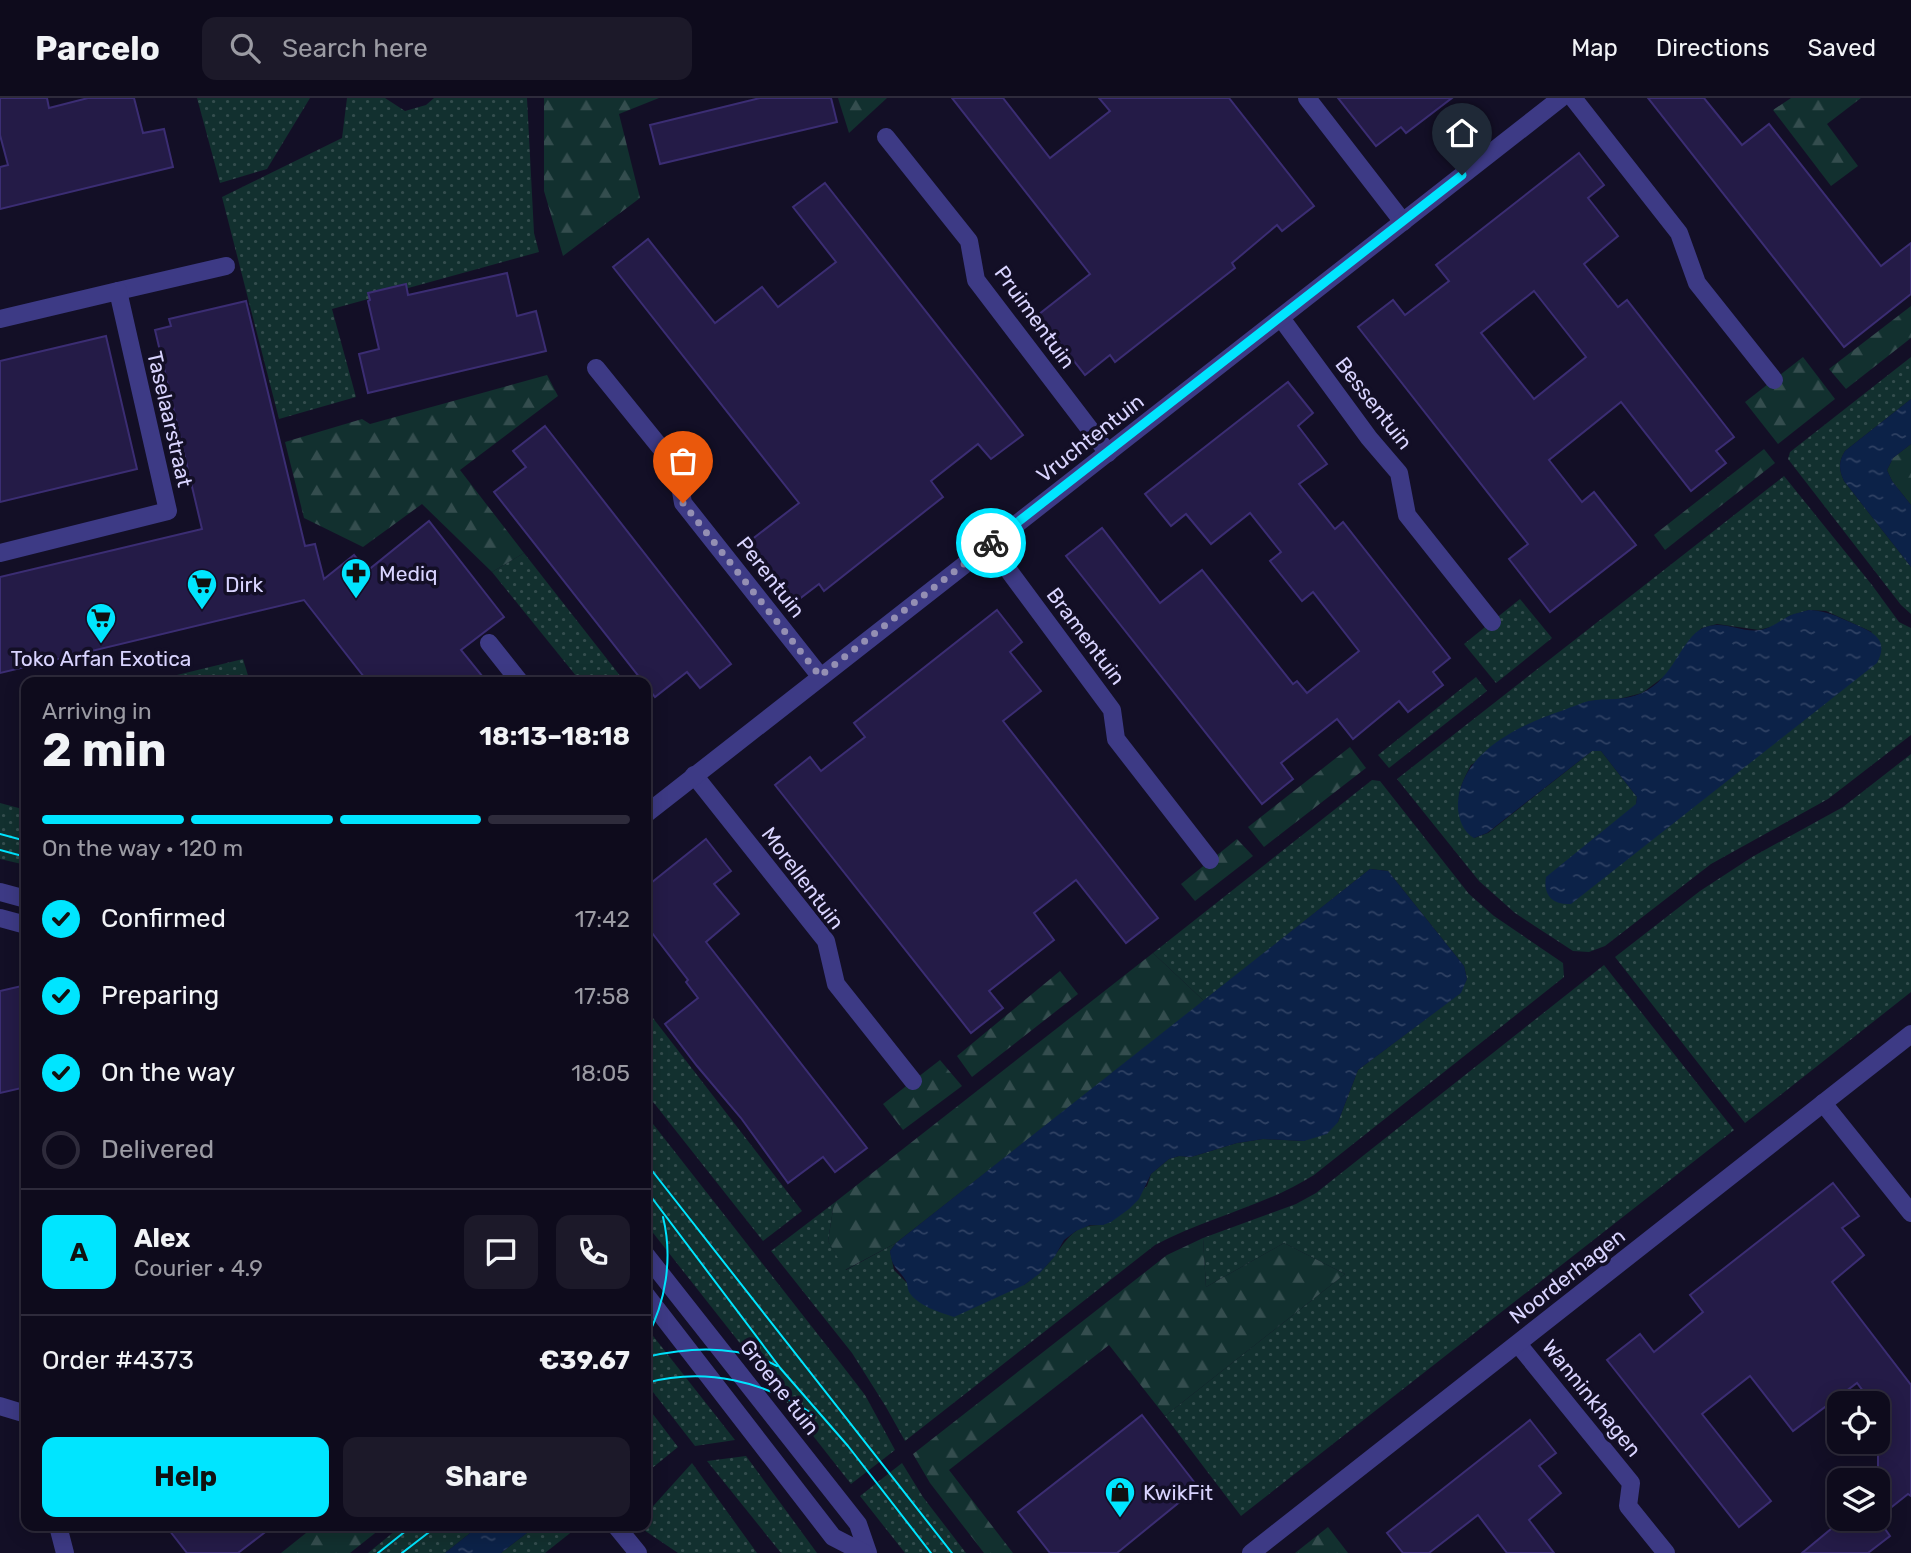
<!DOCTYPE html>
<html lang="en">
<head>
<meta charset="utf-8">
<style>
  :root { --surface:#0e0b1c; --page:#1c1929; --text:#f1f3f6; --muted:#9b9ba3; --line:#2e2b3b; --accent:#00e5ff }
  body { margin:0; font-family:Rubik,sans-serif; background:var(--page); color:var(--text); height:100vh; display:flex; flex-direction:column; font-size:26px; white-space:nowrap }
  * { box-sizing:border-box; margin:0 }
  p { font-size:23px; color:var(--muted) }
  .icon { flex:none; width:38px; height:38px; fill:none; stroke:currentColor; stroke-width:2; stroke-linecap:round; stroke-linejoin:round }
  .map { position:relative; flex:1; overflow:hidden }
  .drawer { position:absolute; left:21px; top:579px; width:630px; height:854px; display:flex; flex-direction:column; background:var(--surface); border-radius:14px; box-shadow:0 4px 18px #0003,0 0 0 2px var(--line) }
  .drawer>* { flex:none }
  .tools { position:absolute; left:1827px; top:1293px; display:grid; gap:14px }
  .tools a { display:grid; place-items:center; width:63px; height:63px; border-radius:14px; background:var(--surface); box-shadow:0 4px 18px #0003,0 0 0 2px var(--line); font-size:35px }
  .pin { position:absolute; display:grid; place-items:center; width:60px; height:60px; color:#fff; margin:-72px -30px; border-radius:50% 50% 50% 0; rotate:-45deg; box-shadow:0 0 7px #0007 }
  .pin .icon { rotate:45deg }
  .courier { position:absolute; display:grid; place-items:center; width:70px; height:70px; margin:-35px; border:5px solid #00e5ff; border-radius:50%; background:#fff; color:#222; box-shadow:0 2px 9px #0007 }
  .head em { font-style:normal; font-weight:700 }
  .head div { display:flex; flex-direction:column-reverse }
  .head { display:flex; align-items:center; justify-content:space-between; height:119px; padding:0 21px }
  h1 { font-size:46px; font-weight:700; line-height:52px }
  .bar { display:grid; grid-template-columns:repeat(4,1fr); gap:10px 7px; align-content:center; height:84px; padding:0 21px }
  .bar i { height:9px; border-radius:5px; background:var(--line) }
  .bar .active { background:var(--accent) }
  .bar p { grid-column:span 4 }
  .line { display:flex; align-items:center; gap:18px; padding:0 21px; border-top:2px solid var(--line) }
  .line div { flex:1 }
  .round { display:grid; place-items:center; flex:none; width:74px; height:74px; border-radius:14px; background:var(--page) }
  ol { padding:0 21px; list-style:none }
  li { display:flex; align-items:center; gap:21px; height:77px }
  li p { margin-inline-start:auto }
  li .icon { padding:7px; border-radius:50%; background:var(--accent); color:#111; stroke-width:4 }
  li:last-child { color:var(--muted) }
  li i { width:38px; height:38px; border:4px solid var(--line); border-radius:50% }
  .button { display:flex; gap:14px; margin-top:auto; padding:14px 21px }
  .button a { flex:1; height:80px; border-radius:14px; background:var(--accent); color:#111; font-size:28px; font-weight:700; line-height:80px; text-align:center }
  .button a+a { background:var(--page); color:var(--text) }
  header { display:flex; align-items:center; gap:42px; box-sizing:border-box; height:98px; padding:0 35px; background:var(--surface); border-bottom:2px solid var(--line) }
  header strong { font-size:33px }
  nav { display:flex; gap:38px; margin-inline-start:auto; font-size:24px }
  .search { width:490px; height:63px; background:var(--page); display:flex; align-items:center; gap:18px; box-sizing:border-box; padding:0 24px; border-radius:14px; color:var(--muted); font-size:26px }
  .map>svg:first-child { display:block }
  .grass { fill:url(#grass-dots); fill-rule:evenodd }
  .forest { fill:url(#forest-firs) }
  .water { fill:url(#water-ripples) }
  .building { fill:#241b47; stroke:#3b2d73; stroke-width:2; fill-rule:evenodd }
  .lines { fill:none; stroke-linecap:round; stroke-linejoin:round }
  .minor { stroke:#3d3a85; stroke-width:18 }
  .tram { stroke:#00e5ff; stroke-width:2 }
  .done { stroke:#948fb3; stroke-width:7; stroke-dasharray:0 12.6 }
  .route { stroke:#00e5ff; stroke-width:9 }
  .labels { text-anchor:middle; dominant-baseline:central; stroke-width:7; stroke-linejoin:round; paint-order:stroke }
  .street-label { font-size:21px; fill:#d9d4ff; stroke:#130f26 }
  .poi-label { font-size:21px; fill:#d9d4ff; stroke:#130f26; text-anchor:start }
</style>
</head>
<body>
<header>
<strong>Parcelo</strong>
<div class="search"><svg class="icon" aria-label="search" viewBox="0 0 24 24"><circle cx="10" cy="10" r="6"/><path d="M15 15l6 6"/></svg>Search here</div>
<nav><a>Map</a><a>Directions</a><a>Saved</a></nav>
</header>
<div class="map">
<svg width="1911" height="1455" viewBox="0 0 1911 1455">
  <defs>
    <pattern id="grass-dots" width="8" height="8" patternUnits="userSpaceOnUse" patternTransform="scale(1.75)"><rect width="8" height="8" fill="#12302f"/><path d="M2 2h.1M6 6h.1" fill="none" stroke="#344d4e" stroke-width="1.8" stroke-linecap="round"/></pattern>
    <pattern id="forest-firs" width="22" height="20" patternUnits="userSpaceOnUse" patternTransform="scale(1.75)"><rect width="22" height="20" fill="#12302f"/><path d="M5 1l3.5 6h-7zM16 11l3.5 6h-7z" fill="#344d4e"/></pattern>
    <pattern id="water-ripples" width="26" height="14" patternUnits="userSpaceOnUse" patternTransform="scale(1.75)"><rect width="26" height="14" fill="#0c2248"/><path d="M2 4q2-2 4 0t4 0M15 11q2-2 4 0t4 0" fill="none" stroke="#2f4163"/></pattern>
  </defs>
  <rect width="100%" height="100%" fill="#130f26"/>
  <!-- grass -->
  <g class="grass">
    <path d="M197 0H310L267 71 220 85Z"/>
    <path d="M347 0H385L405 13 426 7 434 0H527L534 135 539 154 332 211 356 299 279 321 222 99 342 40Z"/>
    <path d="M1911 259V301L1845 353C1838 364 1839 372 1844 383L1911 469V516L1901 507 1788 361 1790 354Z"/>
    <path d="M1784 378 1872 487 1899 524 1911 530V637L1828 701 1711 766 1605 848 1589 854 1573 853 1515 815 1479 783 1397 681ZM1809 512 1826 513 1872 534 1636 707 1637 699 1601 653H1592L1488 735 1474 740C1457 705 1452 703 1471 667L1589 603 1615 602 1642 595 1669 575 1693 538 1702 530 1717 526 1759 532 1774 528 1789 518Z"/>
    <path d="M524 455 625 584H581L492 474Z"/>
    <path d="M1520 501 1552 540 1496 585 1464 546Z"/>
    <path d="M243 561 250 584H148Z"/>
    <path d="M1476 579 1487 593 1389 670 1378 657Z"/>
    <path d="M1911 656V894L1745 1025 1615 859 1700 793 1752 759 1843 709Z"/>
    <path d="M1372 682 1380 683 1469 796 1494 818 1563 865 1564 879 1314 1077C1265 1108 1206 1120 1155 1147L905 1343 886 1309 852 1255 771 1153 834 1105 828 1143 846 1172 896 1145 890 1153 894 1172 907 1185 1024 1187C1035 1179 1044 1171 1053 1160 1069 1139 1074 1126 1103 1127L1147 1088 1151 1076 1169 1061 1179 1058 1191 1059 1237 1045 1263 1041 1304 1043 1338 1024 1358 972 1460 895 1467 881 1464 868 1388 773 1370 771 1204 903 1153 855Z"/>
    <path d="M0 705 26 712V767L0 761Z"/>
    <path d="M1604 867 1734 1032 1241 1418 1165 1318 1345 1176 1284 1145 1206 1189 1203 1140 1296 1106 1316 1095Z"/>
    <path d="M646 911 802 1113 763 1143 646 995Z"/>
    <path d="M646 1017 845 1271 865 1297 895 1352 851 1386 646 1126Z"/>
    <path d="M646 1229 735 1342 695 1348 646 1285Z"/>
    <path d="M646 1307 678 1349 646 1375Z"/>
    <path d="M746 1358 817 1455H781L707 1363Z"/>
    <path d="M692 1365 757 1455H678L638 1428H646V1416Z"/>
    <path d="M902 1365 923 1399 966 1455H905L860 1398Z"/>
    <path d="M401 1428H479L445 1455H368Z"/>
    <path d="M536 1428H579L545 1455H501Z"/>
  </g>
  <!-- forest -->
  <g class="forest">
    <path d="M544 0H659L619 16 640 100 563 158 544 93Z"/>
    <path d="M838 0H887L849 35Z"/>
    <path d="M1791 0H1861L1827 26 1858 68 1831 88 1773 12Z"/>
    <path d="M1911 208V240L1846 291 1829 271Z"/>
    <path d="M1803 259 1835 301 1778 346 1745 304Z"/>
    <path d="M547 277 558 298 460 372 524 455 492 474 422 406 363 449 304 420 285 344 362 321 370 326Z"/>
    <path d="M1911 346V407L1892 383 1887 372 1893 360Z"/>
    <path d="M1764 351 1775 365 1665 452 1654 437Z"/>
    <path d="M1350 649 1366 670 1264 749 1248 729Z"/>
    <path d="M1237 741 1253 758 1195 803 1181 786Z"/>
    <path d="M1153 855 1204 903 896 1145 845 1172 828 1143 834 1105Z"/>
    <path d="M1060 873 1078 896 972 979 957 958Z"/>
    <path d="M940 962 962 988 903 1032 883 1006Z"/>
    <path d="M1203 1140 1206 1189 1284 1145 1345 1176 1165 1318 1109 1247 949 1372 1013 1455H984L930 1385 913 1356 1167 1157Z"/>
    <path d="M309 1428H384L350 1455H281L311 1431Z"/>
    <path d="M1328 1429 1348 1455H1295Z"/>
  </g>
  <!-- water -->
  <g class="water">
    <path d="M1911 301V346L1893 360 1887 372 1892 383 1911 407V469L1844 383C1839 372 1838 364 1845 353Z"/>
    <path d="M1809 512C1827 513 1836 518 1852 525 1872 534 1890 540 1877 565L1571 806C1552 807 1543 797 1546 779L1636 706 1637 699 1601 653H1592L1487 735 1474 740C1462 734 1457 717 1458 704 1462 653 1522 626 1564 612 1572 609 1581 605 1589 603 1607 600 1625 603 1642 595 1674 581 1681 540 1703 530 1722 521 1741 535 1760 532 1772 530 1779 523 1789 518 1795 515 1803 514 1809 512Z"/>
    <path d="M1370 771 1388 773 1464 868 1467 881 1461 895 1358 972 1338 1024 1327 1036 1304 1043 1263 1041 1237 1045 1191 1059 1179 1058 1169 1061 1151 1076 1139 1101 1129 1111 1111 1124 1103 1127H1090L1076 1133 1064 1142 1055 1158 1039 1176 1024 1187 954 1219C939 1214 918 1208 909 1194 907 1190 908 1186 906 1183 898 1170 892 1171 890 1153L896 1145Z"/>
    <path d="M479 1428H536L501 1455H445Z"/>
  </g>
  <!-- building -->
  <g class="building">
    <path d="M0 0H47L49 10 88 0H134L143 35 164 31 173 69 0 111V69L8 67 0 37Z"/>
    <path d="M760 0H831L837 24 660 66 650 27Z"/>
    <path d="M952 0H1003L1050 60 1110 13 1099 0H1229L1314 108 1282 133 1277 127 1232 165 1235 170 1115 264 1110 257 1085 277 1038 217 1090 176Z"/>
    <path d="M1338 0H1452L1406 35 1401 29 1376 48Z"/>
    <path d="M1648 0H1704L1742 47 1769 26 1881 168 1911 145V196L1844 249Z"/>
    <path d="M1579 55 1604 87 1588 100 1618 138 1584 166 1618 209 1627 202 1734 339 1716 353 1726 365 1691 393 1621 304 1549 362 1582 404 1594 394 1636 447 1550 514 1509 461 1528 446 1358 229 1393 202 1405 217 1449 183 1436 167ZM1534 193 1586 259 1534 301 1481 235Z"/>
    <path d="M825 85 1023 337 991 361 978 346 931 383 943 399 824 493 819 486 794 505 746 446 799 405 613 169 648 141 715 225 762 189 778 209 836 164 793 109Z"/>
    <path d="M507 175 517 218 536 213 546 253 368 295 359 256 379 251 368 203 370 202 368 195 406 186 408 197Z"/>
    <path d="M246 203 305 448 315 446 324 481 354 457 367 473 429 423 504 519 461 552 487 584H368L304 502 0 575V479L202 431 155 232 171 228 169 221Z"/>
    <path d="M106 238 137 371 0 404V263Z"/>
    <path d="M1288 284 1313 315 1298 328 1327 366 1299 386 1335 431 1343 424 1450 560 1433 574 1443 587 1408 614 1399 603 1353 641 1337 621 1281 665 1293 681 1262 706 1066 458 1102 430 1160 505 1202 472 1293 586 1297 583 1307 595 1359 553 1313 494 1302 503 1270 463 1281 454 1250 415 1211 446 1186 416 1171 428 1145 396Z"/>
    <path d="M545 328 731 566 700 590 687 574 655 599 494 394 526 369 513 353Z"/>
    <path d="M997 512 1022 544 1010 554 1041 593 1003 623 1158 820 1126 845 1076 782 1034 815 1054 842 989 893 1003 910 971 935 775 687 810 659 821 673 865 639 854 625Z"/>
    <path d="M706 741 731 773 714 786 739 816 706 844 867 1050 835 1074 823 1059 788 1085 741 1020 697 968 665 926 698 900 686 884 688 882 646 827V789Z"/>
    <path d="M26 887V989L0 995V893Z"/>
    <path d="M1833 1085 1859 1118 1842 1130 1864 1157 1832 1184 1911 1287V1398L1908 1396 1878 1420V1344H1888L1878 1316V1306H1873L1857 1285 1793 1333 1750 1278 1702 1316 1771 1403 1739 1429 1607 1262 1640 1236 1654 1254 1703 1214 1690 1197Z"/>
    <path d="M1142 1317 1198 1389 1117 1455H1050L1018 1414Z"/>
    <path d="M1530 1322 1556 1355 1539 1368 1561 1395 1529 1422 1554 1455H1507L1478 1417 1429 1455H1403L1387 1435Z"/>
    <path d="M1843 1421H1878L1890 1438 1868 1455H1802Z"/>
    <path d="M166 1428H273L238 1455H187Z"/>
  </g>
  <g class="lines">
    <!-- minor -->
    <g class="minor">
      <path d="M1307 0 1403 124"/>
      <path d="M1573 0 1679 135 1697 185 1774 282"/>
      <path d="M886 39 969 143 976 182 1108 355"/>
      <path d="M118 193 226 168"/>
      <path d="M1281 220 1369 340 1399 375 1407 417 1492 524"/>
      <path d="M0 221 118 193 168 413 0 455"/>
      <path d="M596 270 677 370 683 405 820 578"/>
      <path d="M989 446 1112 612 1116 641 1210 762"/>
      <path d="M489 545 520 584"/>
      <path d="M694 677 826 843 836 886 913 983"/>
      <path d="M646 716 1561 0"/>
      <path d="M0 794 26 801"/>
      <path d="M0 820 26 827"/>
      <path d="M1823 1005 1911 1115"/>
      <path d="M646 1157 858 1426 868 1455"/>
      <path d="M646 1197 833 1439 864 1455"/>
      <path d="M1518 1246 1631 1385 1628 1408 1666 1455"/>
      <path d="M0 1308 26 1316"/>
      <path d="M58 1428 65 1455"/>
      <path d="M616 1428 638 1455"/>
      <path d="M1251 1455 1911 936"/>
    </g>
    <!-- tram -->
    <g class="tram">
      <path d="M0 736 26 743"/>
      <path d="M0 752 26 759"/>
      <path d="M646 1065 952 1455"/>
      <path d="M646 1092 781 1271 848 1348 931 1455"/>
      <path d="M646 1241C666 1204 673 1160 663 1119"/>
      <path d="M646 1259C689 1249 737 1246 777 1268"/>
      <path d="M646 1285C705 1269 765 1283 814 1317"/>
      <path d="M378 1455 412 1428"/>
      <path d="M402 1455 437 1428"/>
    </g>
  </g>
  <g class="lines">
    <!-- done -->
    <path class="done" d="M683 405 820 578 991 445"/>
    <!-- route -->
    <path class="route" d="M991 445 1462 77"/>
  </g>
  <!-- icons -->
  <defs>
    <g id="pharmacy-pin" transform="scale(1.575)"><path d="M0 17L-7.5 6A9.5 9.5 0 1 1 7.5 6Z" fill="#00e5ff" stroke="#130f26"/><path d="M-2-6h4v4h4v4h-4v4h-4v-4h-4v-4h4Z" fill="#111"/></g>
    <g id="supermarket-pin" transform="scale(1.575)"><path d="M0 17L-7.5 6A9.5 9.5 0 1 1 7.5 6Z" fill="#00e5ff" stroke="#130f26"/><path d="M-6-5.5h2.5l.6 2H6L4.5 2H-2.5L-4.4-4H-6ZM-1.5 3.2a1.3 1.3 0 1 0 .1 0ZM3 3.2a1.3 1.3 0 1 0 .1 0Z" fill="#111"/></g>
    <g id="shop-pin" transform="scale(1.575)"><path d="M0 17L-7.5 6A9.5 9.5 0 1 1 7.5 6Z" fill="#00e5ff" stroke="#130f26"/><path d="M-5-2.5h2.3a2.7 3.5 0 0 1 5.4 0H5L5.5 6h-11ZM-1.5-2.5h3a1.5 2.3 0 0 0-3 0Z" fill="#111"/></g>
  </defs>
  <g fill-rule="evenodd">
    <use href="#pharmacy-pin" x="356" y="475"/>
    <use href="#supermarket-pin" x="202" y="486"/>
    <use href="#supermarket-pin" x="101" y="520"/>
    <use href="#shop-pin" x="1120" y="1394"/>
  </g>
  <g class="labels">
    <!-- street labels -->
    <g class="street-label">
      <text transform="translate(1035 219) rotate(54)">Pruimentuin</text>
      <text transform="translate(1374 305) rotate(52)">Bessentuin</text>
      <text transform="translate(170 321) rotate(77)">Taselaarstraat</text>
      <text transform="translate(1090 340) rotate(-38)">Vruchtentuin</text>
      <text transform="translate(771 479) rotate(52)">Perentuin</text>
      <text transform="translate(1086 538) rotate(53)">Bramentuin</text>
      <text transform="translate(803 780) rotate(53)">Morellentuin</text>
      <text transform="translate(1567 1178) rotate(-38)">Noorderhagen</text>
      <text transform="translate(780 1289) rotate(52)">Groene tuin</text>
      <text transform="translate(1592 1300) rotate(51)">Wanninkhagen</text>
    </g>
    <!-- poi labels -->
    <g class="poi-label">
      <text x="379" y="475">Mediq</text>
      <text x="225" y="486">Dirk</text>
      <text x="101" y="560" text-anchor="middle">Toko Arfan Exotica</text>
      <text x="1143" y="1394">KwikFit</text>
    </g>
  </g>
</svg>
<div class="tools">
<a><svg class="icon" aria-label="locate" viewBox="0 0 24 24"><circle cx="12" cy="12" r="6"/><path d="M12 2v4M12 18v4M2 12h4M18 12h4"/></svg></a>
<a><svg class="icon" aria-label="layers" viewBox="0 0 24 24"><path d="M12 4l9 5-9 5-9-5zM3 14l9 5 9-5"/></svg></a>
</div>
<div class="pin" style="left:683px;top:405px;background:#ea580c"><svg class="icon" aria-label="bag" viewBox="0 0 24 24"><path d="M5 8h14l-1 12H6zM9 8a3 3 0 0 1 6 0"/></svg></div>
<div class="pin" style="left:1462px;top:77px;background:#1f2937"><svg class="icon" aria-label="home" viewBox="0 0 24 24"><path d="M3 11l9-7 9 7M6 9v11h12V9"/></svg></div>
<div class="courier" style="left:991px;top:445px"><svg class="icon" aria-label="bike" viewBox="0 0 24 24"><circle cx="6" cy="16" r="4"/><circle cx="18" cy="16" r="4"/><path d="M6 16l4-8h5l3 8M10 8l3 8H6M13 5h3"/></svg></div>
<section class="drawer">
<div class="head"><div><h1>2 min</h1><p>Arriving in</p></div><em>18:13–18:18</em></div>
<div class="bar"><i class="active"></i><i class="active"></i><i class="active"></i><i></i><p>On the way · 120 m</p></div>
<ol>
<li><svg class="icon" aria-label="check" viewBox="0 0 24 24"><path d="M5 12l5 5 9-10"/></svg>Confirmed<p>17:42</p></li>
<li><svg class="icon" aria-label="check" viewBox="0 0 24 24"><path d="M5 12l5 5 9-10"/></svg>Preparing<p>17:58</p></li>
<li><svg class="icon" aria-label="check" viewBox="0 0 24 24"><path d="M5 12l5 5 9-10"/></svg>On the way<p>18:05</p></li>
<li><i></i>Delivered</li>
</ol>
<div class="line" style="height:126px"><b class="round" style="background:var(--accent);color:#111">A</b><div><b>Alex</b><p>Courier · 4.9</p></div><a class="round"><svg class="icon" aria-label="chat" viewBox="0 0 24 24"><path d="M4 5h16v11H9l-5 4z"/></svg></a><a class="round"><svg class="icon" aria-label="phone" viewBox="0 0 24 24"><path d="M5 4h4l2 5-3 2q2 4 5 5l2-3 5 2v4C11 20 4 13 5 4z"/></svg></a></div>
<div class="line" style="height:91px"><div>Order #4373</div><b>€39.67</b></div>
<div class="button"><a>Help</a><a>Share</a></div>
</section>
</div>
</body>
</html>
